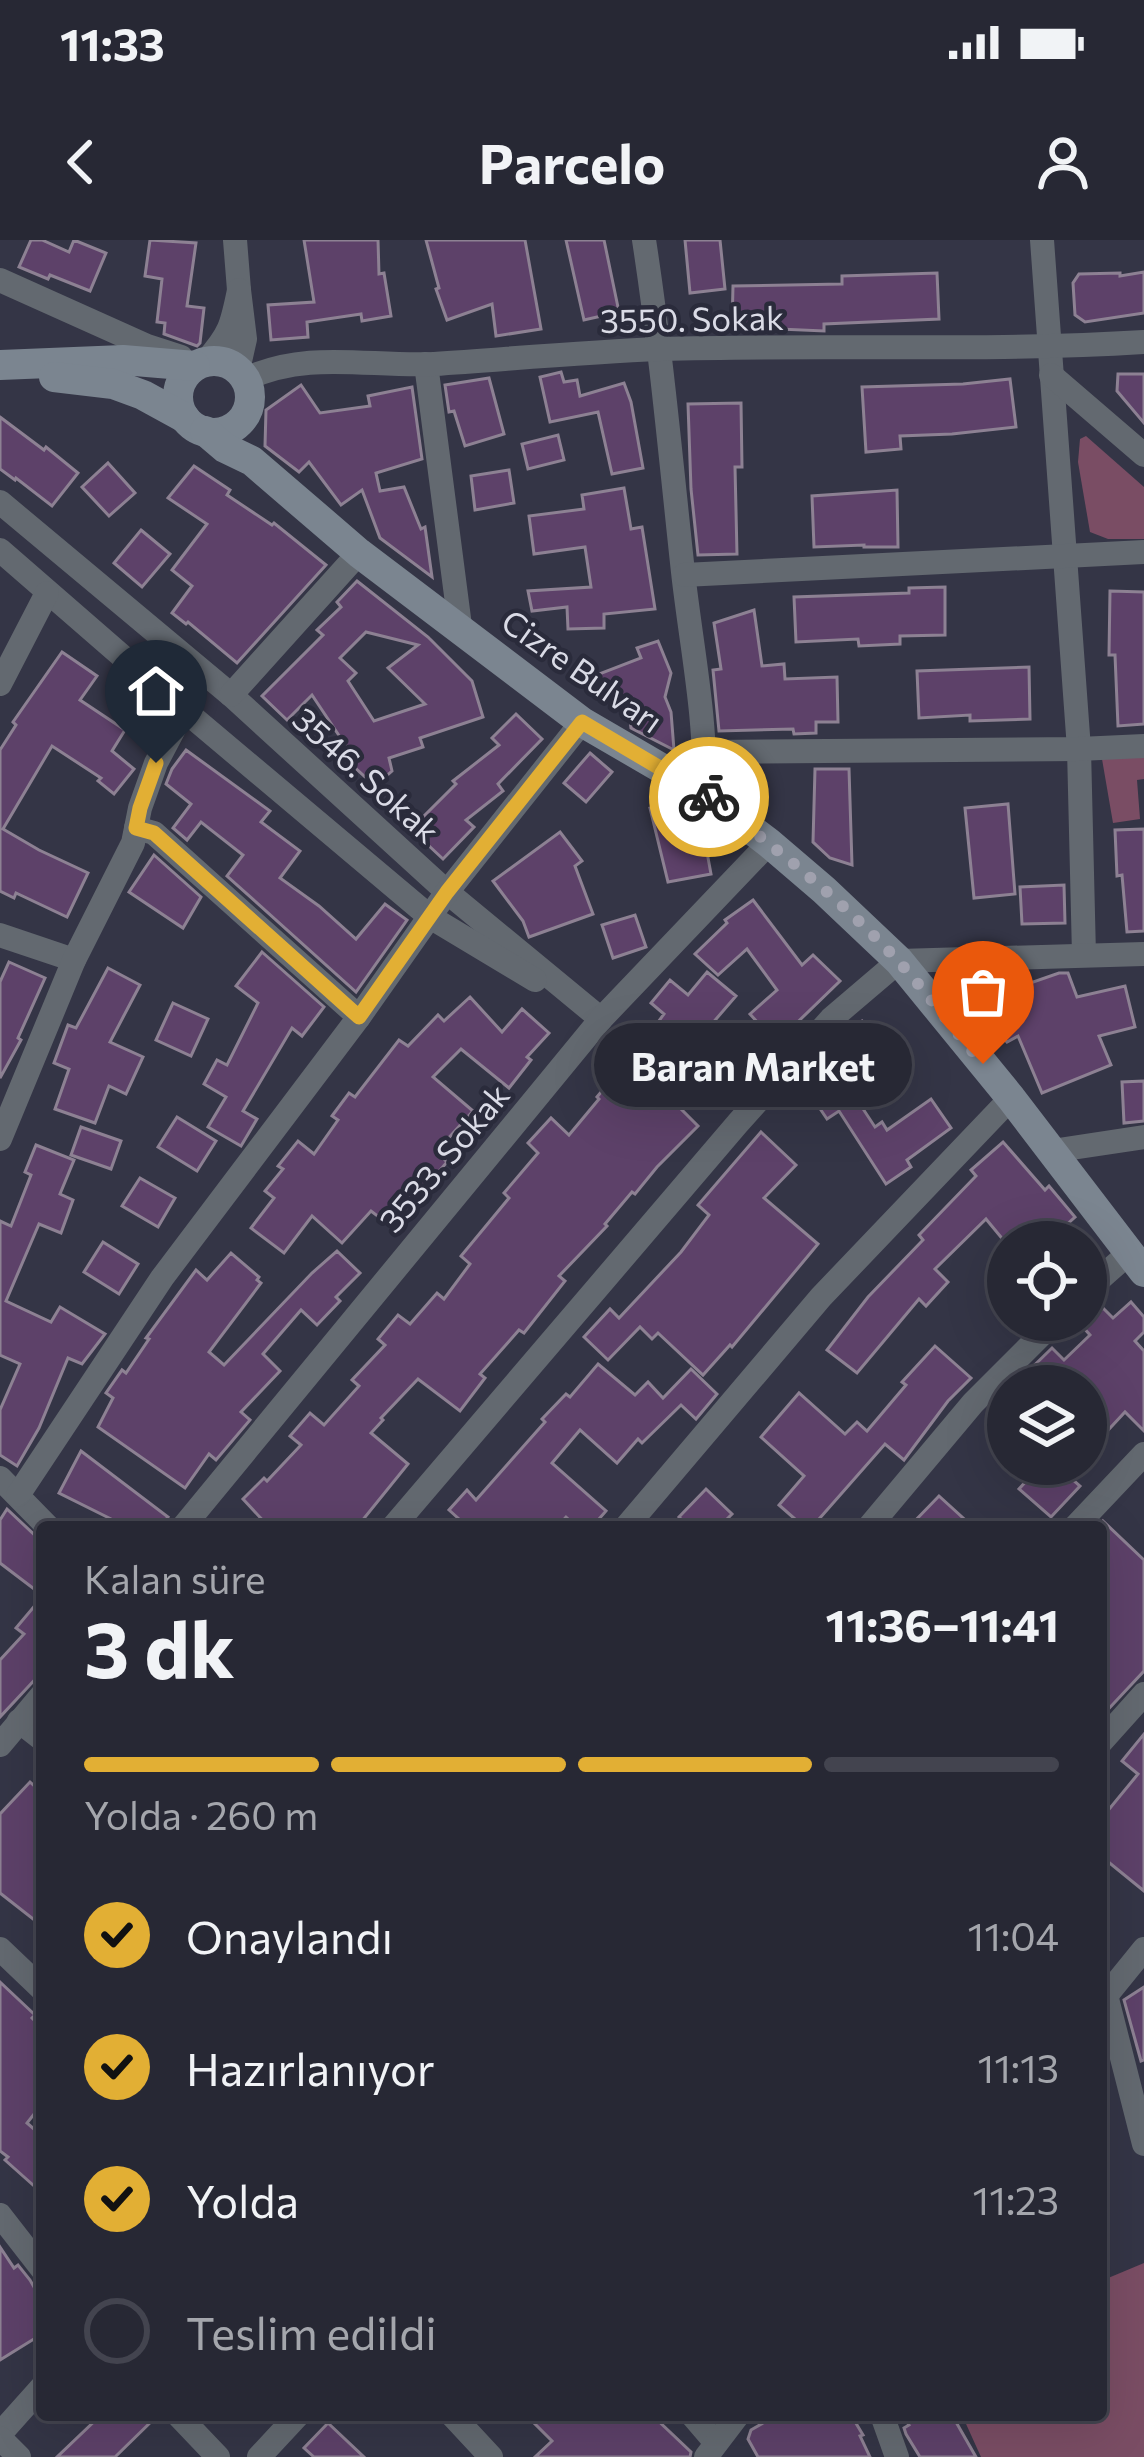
<!DOCTYPE html>
<html lang="tr">
<head>
<meta charset="utf-8">
<style>
  :root { --surface:#272834; --page:#2f303c; --text:#f1f3f6; --muted:#a4a6ac; --line:#43444f; --accent:#e2af34 }
  body { margin:0; font-family:Commissioner,sans-serif; background:var(--page); color:var(--text); height:100vh; display:flex; flex-direction:column; font-size:45px; white-space:nowrap }
  * { box-sizing:border-box; margin:0 }
  p { font-size:39px; color:var(--muted) }
  .icon { flex:none; width:66px; height:66px; fill:none; stroke:currentColor; stroke-width:2; stroke-linecap:round; stroke-linejoin:round }
  .map { position:relative; flex:1; overflow:hidden }
  .side { position:absolute; left:36px; top:1281px; width:1071px; height:900px; display:flex; flex-direction:column; background:var(--surface); border-radius:12px; box-shadow:0 12px 48px #0002,0 0 0 3px var(--line) }
  .side>* { flex:none }
  .tools { position:absolute; left:987px; top:981px; display:grid; gap:24px }
  .tools a { display:grid; place-items:center; width:120px; height:120px; border-radius:50%; background:var(--surface); box-shadow:0 12px 48px #0002,0 0 0 3px var(--line); font-size:60px }
  .pin { position:absolute; display:grid; place-items:center; width:102px; height:102px; color:#fff; margin:-123px -51px; border-radius:50% 50% 50% 0; rotate:-45deg; box-shadow:0 0 12px #0007 }
  .pin .icon { rotate:45deg }
  .courier { position:absolute; display:grid; place-items:center; width:120px; height:120px; margin:-60px; border:9px solid #e2af34; border-radius:50%; background:#fff; color:#222; box-shadow:0 3px 15px #0007 }
  .bubble { position:absolute; height:84px; border-radius:42px; background:var(--surface); box-shadow:0 12px 48px #0002,0 0 0 3px var(--line); font-size:39px; font-weight:700; line-height:84px; text-align:center }
  .summary em { font-style:normal; font-weight:700 }
  .summary div { display:flex; flex-direction:column-reverse }
  .summary { display:flex; align-items:center; justify-content:space-between; height:204px; padding:0 48px }
  h1 { font-size:78px; font-weight:700; line-height:90px }
  .bar { display:grid; grid-template-columns:repeat(4,1fr); gap:18px 12px; align-content:center; height:144px; padding:0 48px }
  .bar i { height:15px; border-radius:9px; background:var(--line) }
  .bar .active { background:var(--accent) }
  .bar p { grid-column:span 4 }
  ol { padding:0 48px; list-style:none }
  li { display:flex; align-items:center; gap:36px; height:132px }
  li p { margin-inline-start:auto }
  li .icon { padding:12px; border-radius:50%; background:var(--accent); color:#111; stroke-width:4 }
  li:last-child { color:var(--muted) }
  li i { width:66px; height:66px; border:6px solid var(--line); border-radius:50% }
  .status { display:flex; justify-content:space-between; align-items:center; height:84px; padding:0 60px; background:var(--surface); direction:ltr }
  .status svg { height:33px; fill:currentColor }
  header { display:flex; justify-content:space-between; align-items:center; height:156px; padding:0 48px; background:var(--surface); font-size:54px; font-weight:700 }
  .map>svg:first-child { display:block }
  .green { fill:#7a4d64 }
  .building { fill:#5d4169; stroke:#8d8193; stroke-width:3; fill-rule:evenodd }
  .lines { fill:none; stroke-linecap:round; stroke-linejoin:round }
  .minor { stroke:#636970; stroke-width:24 }
  .secondary { stroke:#7b8590; stroke-width:30 }
  .done { stroke:#a0a1ae; stroke-width:12; stroke-dasharray:0 21.6 }
  .route { stroke:#e2af34; stroke-width:15 }
  .labels { text-anchor:middle; dominant-baseline:central; stroke-width:9; stroke-linejoin:round; paint-order:stroke }
  .street-label { font-size:33px; fill:#dadbe6; stroke:#2a2b3b }
</style>
</head>
<body>
<div class="status"><b>11:33</b><svg viewBox="0 0 49 12"><path d="M0 12V9h3v3zM5 12V6h3v6zM10 12V3h3v9zM15 12V0h3v12zM26 1h20v11H26zM47 4h2v5h-2z"/></svg></div>
<header><svg class="icon" aria-label="back" viewBox="0 0 24 24"><path d="M15 5l-7 7 7 7"/></svg>Parcelo<svg class="icon" aria-label="person" viewBox="0 0 24 24"><circle cx="12" cy="8" r="4"/><path d="M4 21q1-7 8-7t8 7"/></svg></header>
<div class="map">
<svg width="1144" height="2217" viewBox="0 0 1144 2217">
  <rect width="100%" height="100%" fill="#343546"/>
  <!-- green -->
  <g class="green">
    <path d="M1086 196 1144 247V299H1108L1090 292 1078 222 1080 199Z"/>
    <path d="M1144 517V539L1137 540 1140 579 1113 583 1102 519Z"/>
    <path d="M1144 2023V2217H981L962 2175H1101V2041Z"/>
  </g>
  <!-- building -->
  <g class="building">
    <path d="M31 0H42L69 12 74 0 106 13 90 51 50 35 48 39 19 27Z"/>
    <path d="M150 0 196 3 187 66 204 68 200 103 197 106 164 94 165 83 157 82 162 39 145 36Z"/>
    <path d="M304 0H378L379 34 384 33 391 76 362 81 361 74 307 82 308 97 271 100 268 65 314 62Z"/>
    <path d="M426 0H525L541 89 496 96 492 64 447 80 436 49 439 48Z"/>
    <path d="M566 0H604L619 72 584 80Z"/>
    <path d="M685 0H720L725 49 690 53Z"/>
    <path d="M1144 32V73L1085 82 1075 75 1073 43 1079 34 1120 33V36Z"/>
    <path d="M937 33 939 79 824 84V91L732 87 733 46 842 44V36Z"/>
    <path d="M561 132 564 142 577 140 580 156 624 143 631 162 643 228 612 234 598 172 550 182 540 137Z"/>
    <path d="M1118 134H1144V183L1117 151Z"/>
    <path d="M489 138 504 194 465 206 454 171 449 172 445 145Z"/>
    <path d="M1010 139 1016 187 952 194 900 196 901 209 866 212 862 147 963 144Z"/>
    <path d="M301 145 320 173 370 166 368 156 412 147 422 219 376 233 380 251 404 247 421 289 425 287 432 337 380 298 362 250 341 265 309 222 299 232 265 206 266 170Z"/>
    <path d="M741 163 742 227H735L737 314 698 315 691 249 688 164Z"/>
    <path d="M0 177 44 210 46 207 78 233 52 266 16 238 15 240 0 229Z"/>
    <path d="M558 195 564 220 528 229 522 204Z"/>
    <path d="M108 223 135 253 109 276 82 247Z"/>
    <path d="M194 226 230 250 227 255 272 285 274 283 326 325 237 423 188 382 186 384 172 373 192 346 172 330 207 284 168 258Z"/>
    <path d="M509 230 514 263 475 270 471 236Z"/>
    <path d="M624 248 631 289 642 287 655 369 604 374V388L568 389 567 367 532 371 528 351 591 347 585 307 534 314 529 276 584 269 582 255Z"/>
    <path d="M897 250 898 307H864V305L814 307 812 256Z"/>
    <path d="M141 290 170 314 142 347 114 323Z"/>
    <path d="M357 341 428 397 472 441 483 477 420 498 423 507 389 518 392 531 375 546 340 514 348 509 312 455 287 480 262 456 323 395 317 390 341 367 337 362ZM366 392 418 405 388 428 425 464 374 481 348 441 356 433 340 418Z"/>
    <path d="M945 347V395L900 396V404L859 406 858 399 796 402 794 357 909 353V348Z"/>
    <path d="M1110 351 1144 352V484L1118 486 1115 415H1109Z"/>
    <path d="M754 370 762 426 784 424 785 439 837 437 838 482H816V493L794 494 793 489 719 491 713 430 721 429 714 383Z"/>
    <path d="M658 401 671 433 665 457 671 472 674 510 631 488 627 458 611 464 599 434 641 418 637 408Z"/>
    <path d="M62 412 97 436 80 460 125 490 112 511 134 529 114 554 98 541 101 538 52 506 3 589 39 610 88 633 67 677 16 653 14 658 0 651V510L16 485 13 482Z"/>
    <path d="M1029 427 1030 479 970 481V475L919 478 917 431Z"/>
    <path d="M516 474 542 499 498 544 503 551 466 580 474 587 443 619 411 589 456 544 453 541 499 505 492 498Z"/>
    <path d="M186 510 270 571 261 582 300 611 280 638 319 666 356 699 385 664 407 680 356 752 227 636 243 615 201 582 187 600 173 588 191 564 166 544 172 529Z"/>
    <path d="M590 513 612 532 586 562 564 543Z"/>
    <path d="M815 529H849L852 625 830 618 813 602Z"/>
    <path d="M678 560 691 568 699 597 704 596 711 634 668 642 650 568Z"/>
    <path d="M1008 564 1015 654 974 658 965 568Z"/>
    <path d="M1144 589V691L1127 692 1122 635 1117 636 1115 590Z"/>
    <path d="M560 592 582 621 575 626 593 674 529 697 523 681 493 641Z"/>
    <path d="M154 615 201 657 183 688 129 652Z"/>
    <path d="M1064 645 1065 683 1022 684 1020 647Z"/>
    <path d="M753 660 802 725 813 715 840 741 776 803 750 774 777 750 747 709 718 735 695 714 727 683 725 680Z"/>
    <path d="M635 675 646 707 613 718 602 685Z"/>
    <path d="M262 712 324 767 302 796 292 788 243 871 257 879 241 906 208 887 226 857 204 844 217 820 227 825 258 763 236 746Z"/>
    <path d="M9 722 45 738 18 798 21 800 0 838V742Z"/>
    <path d="M108 728 140 745 110 802 143 817 126 854 109 846 95 883 55 869 69 829 54 823 68 785 76 788Z"/>
    <path d="M707 732 736 756 704 793 743 824 722 850 683 818 660 848 698 886 657 927 635 954 632 952 605 984 607 986 559 1036 565 1041 524 1093 519 1090 480 1134 485 1138 460 1171 418 1139 381 1178 383 1180 371 1193 408 1224 357 1287H269L243 1259 264 1238 267 1241 301 1205 290 1196 310 1173 324 1185 359 1146 352 1140 385 1105 378 1099 398 1075 410 1084 437 1053 444 1059 470 1024 461 1016 509 958 504 953 538 913 528 903 551 878 569 895 599 859 597 857 615 835 617 838 664 774 651 763 670 740 688 755Z"/>
    <path d="M1059 733H1068L1077 757 1125 746 1135 787 1099 796 1111 825 1042 853 1018 796 1007 802 976 765 978 755 1016 742 1019 747Z"/>
    <path d="M470 757 502 792 522 769 549 793 527 817 531 820 509 848 461 809 433 837 473 871 436 912 447 922 425 948 419 942 388 984 371 971 342 1003 312 976 284 1013 251 988 274 958 265 951 283 929 278 926 298 901 314 914 338 880 332 876 349 853 355 857 399 800 408 806 438 775 444 781Z"/>
    <path d="M173 763 208 779 191 816 156 800Z"/>
    <path d="M862 781 881 805 847 831 828 807Z"/>
    <path d="M834 825 875 887 882 882 887 890 931 859 951 888 907 920 911 927 886 944 839 871 827 879 804 845Z"/>
    <path d="M1144 841V881L1124 883 1122 842Z"/>
    <path d="M177 877 216 901 197 931 158 907Z"/>
    <path d="M81 887 121 901 111 929 71 915Z"/>
    <path d="M761 892 796 925 764 958 818 1004 732 1107 730 1105 703 1135 658 1093 652 1099 640 1087 608 1120 584 1097 610 1069 619 1078 681 1012 709 975 698 965Z"/>
    <path d="M1003 902 1045 950 1049 946 1075 977 1064 987 1078 1002H1005L986 979 935 1029 948 1042 926 1066 919 1059 857 1133 827 1110 868 1057 923 1000 919 995 976 936 971 930Z"/>
    <path d="M36 905 74 920 60 954 73 960 61 993 39 984 6 1061 51 1082 60 1067 105 1094 82 1124 68 1118 39 1188 17 1226 0 1215V1170L20 1124 0 1115V981L11 986 31 935 25 932Z"/>
    <path d="M140 938 175 958 158 987 122 966Z"/>
    <path d="M103 1002 138 1024 119 1054 84 1032Z"/>
    <path d="M337 1011 360 1033 336 1057 340 1061 317 1085 301 1070 263 1114 280 1131 241 1172 250 1180 216 1220 209 1214 185 1248 98 1187 113 1158 106 1153 122 1130 126 1133 149 1099 146 1098 196 1030 207 1040 231 1013 259 1037 257 1040 261 1043 209 1112 224 1125 312 1033Z"/>
    <path d="M1131 1062 1144 1077V1092L1135 1101 1144 1111V1191L1125 1172 1086 1214V1146H1013L1052 1108 1064 1120 1090 1095 1083 1087 1103 1068 1113 1078Z"/>
    <path d="M935 1106 971 1138 948 1161 904 1220 885 1204 812 1287H804L779 1265 804 1236 761 1197 799 1153 845 1194 857 1182 867 1191 906 1145 902 1142Z"/>
    <path d="M598 1124 635 1155 648 1142 663 1158 691 1129 717 1154 696 1179 681 1165 642 1203 638 1199 617 1223 580 1190 552 1223 606 1271 592 1287H577L566 1277 557 1287H468L449 1270 467 1250 476 1260 545 1182 542 1179 566 1154 570 1157Z"/>
    <path d="M81 1211 168 1277 160 1287H105L111 1279 59 1253Z"/>
    <path d="M1042 1224H1055L1080 1246 1051 1277 1019 1249Z"/>
    <path d="M706 1249 732 1274 719 1287H689L679 1277Z"/>
    <path d="M939 1256 973 1287H909Z"/>
    <path d="M7 1269 42 1302V1355L0 1323V1280Z"/>
    <path d="M1103 1281 1144 1320V1431L1101 1477V1284Z"/>
    <path d="M42 1357V1432L0 1477V1420L24 1394 16 1388Z"/>
    <path d="M1144 1494V1651L1101 1616V1579L1138 1534 1122 1521Z"/>
    <path d="M30 1542 42 1553V1686L0 1653V1574Z"/>
    <path d="M0 1742 35 1775 32 1778 42 1788V1864L27 1883 42 1896V1953L5 1920 8 1917 0 1911Z"/>
    <path d="M1144 1747V1820L1141 1821 1124 1760Z"/>
    <path d="M0 2007 14 2028 18 2025 30 2040 42 2061V2094L0 2120Z"/>
    <path d="M101 2175H158L115 2217H57Z"/>
    <path d="M526 2175H652L691 2212 690 2217H535L552 2201Z"/>
    <path d="M760 2175H851L863 2195 860 2196 870 2217H758L748 2199 751 2190 763 2183Z"/>
    <path d="M903 2175H952L976 2217H920L906 2194 904 2188 909 2185Z"/>
    <path d="M328 2183 364 2217H314L304 2208Z"/>
  </g>
  <g class="lines">
    <!-- minor -->
    <g class="minor">
      <path d="M235 0 239 50"/>
      <path d="M644 0C661 110 671 221 683 332 691 405 707 479 704 553"/>
      <path d="M1042 0 1079 509 1084 715"/>
      <path d="M0 40 147 106 181 117"/>
      <path d="M206 121C230 94 232 85 239 50L245 99 238 130"/>
      <path d="M426 124 460 386"/>
      <path d="M1051 135 1144 215"/>
      <path d="M246 139C307 110 368 127 434 124 509 119 585 112 661 109 822 104 983 112 1144 102"/>
      <path d="M0 262 231 455 447 652 601 779"/>
      <path d="M0 310 184 470 430 677 535 740"/>
      <path d="M684 335 1144 312"/>
      <path d="M0 444 47 353"/>
      <path d="M231 455 359 313"/>
      <path d="M706 512 1079 509 1144 506"/>
      <path d="M136 588 154 593 359 777"/>
      <path d="M0 695 74 720"/>
      <path d="M0 899 74 720 133 603 140 568 156 523 184 470"/>
      <path d="M1052 911 1144 897"/>
      <path d="M1086 1051 1129 1013"/>
      <path d="M0 1238 48 1287"/>
      <path d="M18 1255 162 1038 359 777 447 652 582 482"/>
      <path d="M183 1287 601 779 769 603"/>
      <path d="M393 1287 738 883 831 779 899 721 1144 714"/>
      <path d="M626 1287 821 1057 1011 858"/>
      <path d="M869 1287 973 1163 1056 1080"/>
      <path d="M1075 1287 1144 1214"/>
      <path d="M19 1481 42 1499"/>
      <path d="M1101 1502 1144 1454"/>
      <path d="M0 1505 42 1455"/>
      <path d="M0 1709 42 1749"/>
      <path d="M1106 1755 1144 1904"/>
      <path d="M1101 1762 1144 1709"/>
      <path d="M0 1975 42 2029"/>
      <path d="M178 2175 218 2217"/>
      <path d="M452 2175 491 2217"/>
      <path d="M692 2175 716 2203"/>
      <path d="M882 2175 897 2217"/>
      <path d="M0 2194 42 2147"/>
      <path d="M0 2198 19 2217"/>
      <path d="M259 2217 298 2175"/>
      <path d="M706 2217 738 2175"/>
    </g>
    <!-- secondary -->
    <g class="secondary">
      <circle cx="214" cy="157" r="36"/>
      <path d="M0 125 123 120 195 126"/>
      <path d="M54 137 113 144 143 155 185 178"/>
      <path d="M205 191 225 208 252 221 359 313 582 482 704 553 769 603 824 650 899 721 1011 858 1144 1032"/>
    </g>
  </g>
  <g class="lines">
    <!-- done -->
    <path class="done" d="M709 557C776 608 843 661 900 723 929 755 955 791 983 824"/>
    <!-- route -->
    <path class="route" d="M156 523 140 568 136 588 154 593 359 777 447 652 582 482 709 557"/>
  </g>
  <g class="labels">
    <!-- street labels -->
    <g class="street-label">
      <text transform="translate(692 78) rotate(-1)">3550. Sokak</text>
      <text transform="translate(583 430) rotate(35)">Cizre Bulvarı</text>
      <text transform="translate(367 534) rotate(42)">3546. Sokak</text>
      <text transform="translate(443 917) rotate(-50)">3533. Sokak</text>
    </g>
  </g>
</svg>
<div class="tools">
<a><svg class="icon" aria-label="locate" viewBox="0 0 24 24"><circle cx="12" cy="12" r="6"/><path d="M12 2v4M12 18v4M2 12h4M18 12h4"/></svg></a>
<a><svg class="icon" aria-label="layers" viewBox="0 0 24 24"><path d="M12 4l9 5-9 5-9-5zM3 14l9 5 9-5"/></svg></a>
</div>
<div class="pin" style="left:983px;top:824px;background:#ea580c"><svg class="icon" aria-label="bag" viewBox="0 0 24 24"><path d="M5 8h14l-1 12H6zM9 8a3 3 0 0 1 6 0"/></svg></div>
<div class="pin" style="left:156px;top:523px;background:#1f2937"><svg class="icon" aria-label="home" viewBox="0 0 24 24"><path d="M3 11l9-7 9 7M6 9v11h12V9"/></svg></div>
<div class="courier" style="left:709px;top:557px"><svg class="icon" aria-label="bike" viewBox="0 0 24 24"><circle cx="6" cy="16" r="4"/><circle cx="18" cy="16" r="4"/><path d="M6 16l4-8h5l3 8M10 8l3 8H6M13 5h3"/></svg></div>
<div class="bubble" style="left:594px;top:783px;width:318px">Baran Market</div>
<section class="side">
<div class="summary"><div><h1>3 dk</h1><p>Kalan süre</p></div><em>11:36–11:41</em></div>
<div class="bar"><i class="active"></i><i class="active"></i><i class="active"></i><i></i><p>Yolda · 260 m</p></div>
<ol>
<li><svg class="icon" aria-label="check" viewBox="0 0 24 24"><path d="M5 12l5 5 9-10"/></svg>Onaylandı<p>11:04</p></li>
<li><svg class="icon" aria-label="check" viewBox="0 0 24 24"><path d="M5 12l5 5 9-10"/></svg>Hazırlanıyor<p>11:13</p></li>
<li><svg class="icon" aria-label="check" viewBox="0 0 24 24"><path d="M5 12l5 5 9-10"/></svg>Yolda<p>11:23</p></li>
<li><i></i>Teslim edildi</li>
</ol>
</section>
</div>
</body>
</html>
